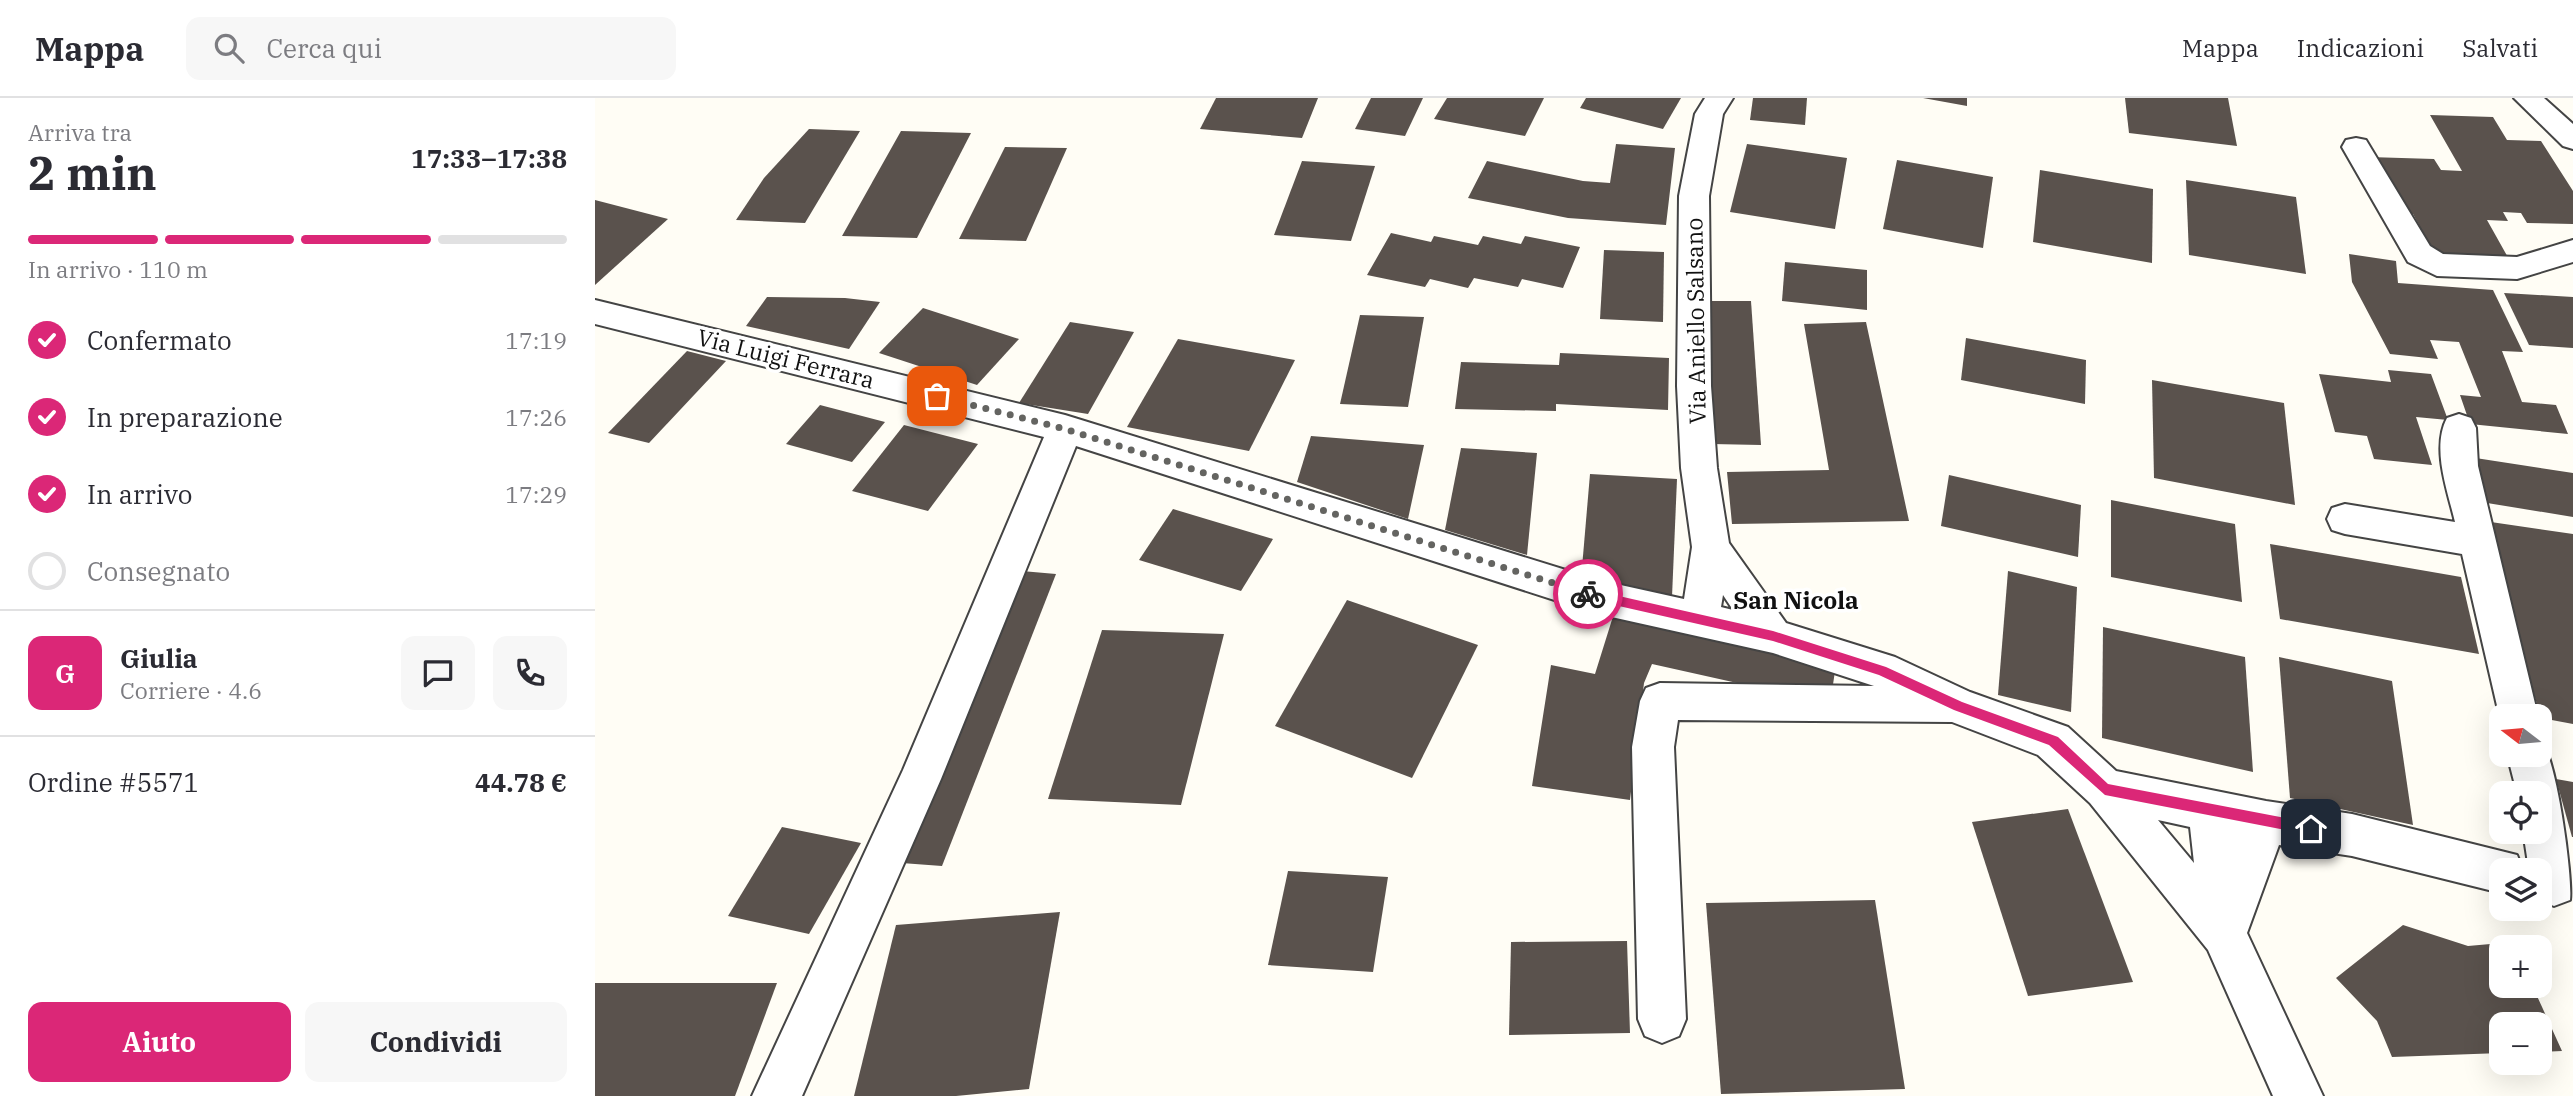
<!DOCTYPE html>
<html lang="it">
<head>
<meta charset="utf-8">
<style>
  :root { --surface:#fff; --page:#f7f7f7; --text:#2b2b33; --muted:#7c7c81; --line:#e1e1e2; --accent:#db2777 }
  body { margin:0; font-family:"IBM Plex Serif",serif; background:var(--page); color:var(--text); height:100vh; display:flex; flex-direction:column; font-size:26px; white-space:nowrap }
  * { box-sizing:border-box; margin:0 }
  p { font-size:23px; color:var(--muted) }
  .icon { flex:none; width:38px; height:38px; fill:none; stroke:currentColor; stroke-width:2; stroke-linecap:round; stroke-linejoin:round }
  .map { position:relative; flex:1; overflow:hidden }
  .panel { display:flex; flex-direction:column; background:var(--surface); width:595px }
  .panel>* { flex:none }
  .needle { width:46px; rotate:286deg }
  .fabs { position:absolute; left:1894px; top:606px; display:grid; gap:14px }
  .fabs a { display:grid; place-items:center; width:63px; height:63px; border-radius:14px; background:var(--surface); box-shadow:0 7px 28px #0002; font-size:35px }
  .pin { position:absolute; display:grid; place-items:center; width:60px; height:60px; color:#fff; margin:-30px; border-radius:14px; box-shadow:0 4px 10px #0006 }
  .courier { position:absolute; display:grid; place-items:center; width:70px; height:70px; margin:-35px; border:5px solid #db2777; border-radius:50%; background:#fff; color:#222; box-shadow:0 2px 9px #0007 }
  .overview em { font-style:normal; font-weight:700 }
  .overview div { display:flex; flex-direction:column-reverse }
  .overview { display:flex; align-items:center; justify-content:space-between; height:119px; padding:0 28px }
  h1 { font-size:46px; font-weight:700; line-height:52px }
  .bar { display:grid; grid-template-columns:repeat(4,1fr); gap:10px 7px; align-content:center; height:84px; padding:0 28px }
  .bar i { height:9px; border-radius:5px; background:var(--line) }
  .bar .current { background:var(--accent) }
  .bar p { grid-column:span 4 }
  .line { display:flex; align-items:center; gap:18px; padding:0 28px; border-top:2px solid var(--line) }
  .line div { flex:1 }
  .round { display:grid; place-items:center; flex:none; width:74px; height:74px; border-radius:14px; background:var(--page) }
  ol { padding:0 28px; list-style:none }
  li { display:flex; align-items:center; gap:21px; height:77px }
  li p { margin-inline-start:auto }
  li .icon { padding:7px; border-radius:50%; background:var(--accent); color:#fff; stroke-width:4 }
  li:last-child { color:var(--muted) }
  li i { width:38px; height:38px; border:4px solid var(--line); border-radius:50% }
  .cta { display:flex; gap:14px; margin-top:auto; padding:14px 28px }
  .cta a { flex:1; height:80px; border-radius:14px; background:var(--accent); color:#fff; font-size:28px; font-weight:700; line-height:80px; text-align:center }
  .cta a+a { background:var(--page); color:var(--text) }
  header { display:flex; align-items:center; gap:42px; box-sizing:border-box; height:98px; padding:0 35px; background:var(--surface); border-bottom:2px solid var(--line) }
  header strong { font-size:33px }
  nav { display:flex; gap:38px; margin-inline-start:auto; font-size:24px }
  .search { width:490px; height:63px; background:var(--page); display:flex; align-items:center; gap:18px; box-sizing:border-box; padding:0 24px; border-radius:14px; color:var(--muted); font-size:26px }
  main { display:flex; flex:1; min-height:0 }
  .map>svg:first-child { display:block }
  .building { fill:#5a524d }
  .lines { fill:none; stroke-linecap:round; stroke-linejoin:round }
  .minor-casing { stroke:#444; stroke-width:4 }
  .minor { fill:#fff; fill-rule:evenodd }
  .route { fill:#db2777 }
  .done { stroke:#646461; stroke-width:7; stroke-dasharray:0 12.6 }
  .labels { text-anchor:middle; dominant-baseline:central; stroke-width:7; stroke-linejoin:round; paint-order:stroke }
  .street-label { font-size:23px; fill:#111; stroke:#fff }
  .neighbourhood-label { font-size:24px; font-weight:bold; fill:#111; stroke:#fff }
</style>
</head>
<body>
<header>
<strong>Mappa</strong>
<div class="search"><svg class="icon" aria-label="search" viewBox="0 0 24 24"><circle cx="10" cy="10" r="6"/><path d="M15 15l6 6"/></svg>Cerca qui</div>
<nav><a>Mappa</a><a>Indicazioni</a><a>Salvati</a></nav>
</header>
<main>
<section class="panel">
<div class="overview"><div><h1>2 min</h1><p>Arriva tra</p></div><em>17:33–17:38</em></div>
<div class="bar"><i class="current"></i><i class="current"></i><i class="current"></i><i></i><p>In arrivo · 110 m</p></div>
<ol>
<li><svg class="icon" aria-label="check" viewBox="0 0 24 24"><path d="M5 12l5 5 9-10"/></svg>Confermato<p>17:19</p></li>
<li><svg class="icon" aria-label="check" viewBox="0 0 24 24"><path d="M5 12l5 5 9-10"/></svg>In preparazione<p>17:26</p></li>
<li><svg class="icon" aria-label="check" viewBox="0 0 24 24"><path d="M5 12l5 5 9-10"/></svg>In arrivo<p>17:29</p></li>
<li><i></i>Consegnato</li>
</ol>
<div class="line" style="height:126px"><b class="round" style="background:var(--accent);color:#fff">G</b><div><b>Giulia</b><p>Corriere · 4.6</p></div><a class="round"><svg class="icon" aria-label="chat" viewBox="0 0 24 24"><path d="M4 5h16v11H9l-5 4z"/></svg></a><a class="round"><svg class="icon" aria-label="phone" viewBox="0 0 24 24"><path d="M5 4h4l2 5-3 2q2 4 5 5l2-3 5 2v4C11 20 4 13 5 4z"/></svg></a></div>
<div class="line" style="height:91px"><div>Ordine #5571</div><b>44.78 €</b></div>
<div class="cta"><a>Aiuto</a><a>Condividi</a></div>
</section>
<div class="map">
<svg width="1978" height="998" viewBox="0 0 1978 998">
  <rect width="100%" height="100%" fill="#fffdf5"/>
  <!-- building -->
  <g class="building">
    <path d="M621 0H723L707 40 605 31Z"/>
    <path d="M776 0H828L810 38 760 31Z"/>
    <path d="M852 0H949L930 38 839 21Z"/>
    <path d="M991 0H1086L1068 31 985 10Z"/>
    <path d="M1158 0H1212L1210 27 1155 22Z"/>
    <path d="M1328 0H1372V8Z"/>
    <path d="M1530 0H1633L1642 48 1534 35Z"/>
    <path d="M1835 17 1898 19 1912 42 1946 43 1978 93V126L1932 125 1926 115 1908 114 1913 123 1892 122 1915 163 1842 160 1818 116 1803 115 1774 59 1839 61 1846 72 1867 73Z"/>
    <path d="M214 31 265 33 210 125 141 122 169 80Z"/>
    <path d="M306 33 376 35 322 140 247 138Z"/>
    <path d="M1021 46 1080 50 1071 127 973 120 873 100 892 63 988 83 1015 85Z"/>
    <path d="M1152 46 1252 60 1240 131 1135 114Z"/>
    <path d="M410 49 472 50 431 143 364 141Z"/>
    <path d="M1302 62 1398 79 1388 150 1288 131Z"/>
    <path d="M707 63 780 68 756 143 679 137Z"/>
    <path d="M1445 72 1558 91 1557 165 1438 144Z"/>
    <path d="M1591 82 1701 99 1711 176 1594 157Z"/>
    <path d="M0 102 73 121 0 187Z"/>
    <path d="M796 135 836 144 839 138 883 147 888 138 926 146 930 138 985 149 968 190 927 181 923 189 879 180 873 190 835 181 830 189 772 177Z"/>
    <path d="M1009 152 1069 154 1068 224 1005 221Z"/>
    <path d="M1754 156 1801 163 1803 185 1898 192 1928 254 1907 253 1927 304 1961 307 1973 336 1875 326 1865 297 1886 299 1864 244 1835 242 1843 261 1795 256 1757 184Z"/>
    <path d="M1190 164 1272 172V212L1187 203Z"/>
    <path d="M1909 195 1978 199V250L1934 247Z"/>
    <path d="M172 199 250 200 285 204 254 251 151 228Z"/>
    <path d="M1111 203H1156L1166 347 1117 346Z"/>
    <path d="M328 210 424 241 382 287 284 255Z"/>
    <path d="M765 217 829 219 813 309 745 306Z"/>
    <path d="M475 224 539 234 493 316 424 305Z"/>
    <path d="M1271 224 1314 423 1137 426 1132 374 1234 372 1209 226Z"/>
    <path d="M1371 240 1491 262 1490 306 1366 282Z"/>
    <path d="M583 241 700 262 654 353 532 329Z"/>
    <path d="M92 253 131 263 54 345 13 335Z"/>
    <path d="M965 255 1074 260 1073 312 961 306V313L860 311 866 264 964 267Z"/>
    <path d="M1793 272 1836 276 1853 322 1821 319 1837 367 1779 361 1772 338 1740 334 1724 276 1796 284Z"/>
    <path d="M1557 282 1689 305 1700 407 1559 380Z"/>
    <path d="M225 307 290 324 257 364 191 346Z"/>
    <path d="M309 327 383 346 333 413 257 393Z"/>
    <path d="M716 338 829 347 813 421 702 384Z"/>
    <path d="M866 350 942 355 932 457 850 432Z"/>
    <path d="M1874 359 1978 375V419L1886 404Z"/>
    <path d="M995 376 1082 381 1077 499 985 493Z"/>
    <path d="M1354 377 1486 407 1483 459 1346 428Z"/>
    <path d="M1516 402 1640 426 1647 504 1516 479Z"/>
    <path d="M578 411 678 441 646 493 544 462Z"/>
    <path d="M1889 423 1978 436V626L1946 620Z"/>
    <path d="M1675 446 1866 479 1884 556 1685 521Z"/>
    <path d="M414 472 461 476 347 768 293 764Z"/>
    <path d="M1413 473 1482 489 1476 614 1403 597Z"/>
    <path d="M752 502 883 547 817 680 680 628Z"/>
    <path d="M1020 512 1214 562 1240 573 1236 600 1178 593 1057 566 1049 585 1035 702 937 688 956 567 1000 576Z"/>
    <path d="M1508 529 1650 559 1658 674 1507 640Z"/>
    <path d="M507 532 629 536 586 707 453 701Z"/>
    <path d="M1684 559 1797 583 1818 727 1695 700Z"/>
    <path d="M1961 681 1978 684V739H1977Z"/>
    <path d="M1473 711 1538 884 1433 898 1377 724Z"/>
    <path d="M187 729 266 745 214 836 133 818Z"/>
    <path d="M693 773 793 779 778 874 673 867Z"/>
    <path d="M1280 802 1310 991 1126 996 1111 805Z"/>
    <path d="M465 814 434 991 361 998H259L301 827Z"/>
    <path d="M1808 827 1873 848 1918 844 1920 849H1906V887H1937L1967 953 1944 954V926H1906V955L1797 959 1782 923 1741 880Z"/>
    <path d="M1032 843 1035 935 914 937 916 844Z"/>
    <path d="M0 885H182L140 998H0Z"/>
  </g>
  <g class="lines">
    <!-- minor casing -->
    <g class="minor-casing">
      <g id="minor">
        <path d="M1110 0H1138L1128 16 1114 98 1116 288 1122 370 1134 445 1191 525 1300 559 1375 594 1473 629 1521 673 1671 703 1757 716 1922 757 1928 772H1906V795L1757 758 1684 747 1652 835 1728 998H1678L1613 852 1495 705 1443 657 1357 624 1083 622 1079 649 1091 921 1084 938 1067 945 1050 938 1043 921 1037 649 1045 603 1051 590 1065 585 1279 588 1178 555 1003 516 481 348 346 681 207 998H157L308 672 449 339 0 226V202L470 317 1003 482 1089 501 1097 449 1086 370 1082 288 1084 98 1100 16ZM1128 497 1138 512 1126 509ZM1563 722 1595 729 1599 765Z"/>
        <path d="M1919 0H1949L1978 26V51L1968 48Z"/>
        <path d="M1761 40 1771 42 1835 148 1848 156 1922 159 1978 142V164L1922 181 1842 178 1813 164 1747 49 1751 42Z"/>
        <path d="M1864 316 1876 320 1881 330 1883 368 1943 618H1906V625L1867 456 1750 436 1737 432 1732 421 1737 410 1750 406 1860 424C1853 394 1836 350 1852 320Z"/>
        <path d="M1944 641C1961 652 1978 781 1975 802L1959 808 1944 802V772H1934L1928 733H1944V695H1922L1912 656H1944Z"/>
      </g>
    </g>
    <!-- minor -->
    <use href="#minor" class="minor"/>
  </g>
  <!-- route -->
  <path class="route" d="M993 491 1178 533 1291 569 1367 604 1463 639 1513 686 1716 725 1722 731 1716 737 1510 697 1454 647 1359 612 1284 577 1178 543 993 501 987 496Z"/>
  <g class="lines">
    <!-- done -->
    <path class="done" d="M342 298 470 331 993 496"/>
  </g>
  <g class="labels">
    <!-- street labels -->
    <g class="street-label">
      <text transform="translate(1100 223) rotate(-91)">Via Aniello Salsano</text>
      <text transform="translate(191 260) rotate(14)">Via Luigi Ferrara</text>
    </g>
    <!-- neighbourhood labels -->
    <g class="neighbourhood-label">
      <text x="1201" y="502">San Nicola</text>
    </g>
  </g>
</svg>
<div class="fabs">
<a><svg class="needle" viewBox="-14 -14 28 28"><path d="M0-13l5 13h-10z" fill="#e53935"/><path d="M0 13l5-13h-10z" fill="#7c7c81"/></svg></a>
<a><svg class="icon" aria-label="locate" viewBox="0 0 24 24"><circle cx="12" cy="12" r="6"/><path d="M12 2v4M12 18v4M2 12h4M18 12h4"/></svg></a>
<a><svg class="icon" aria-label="layers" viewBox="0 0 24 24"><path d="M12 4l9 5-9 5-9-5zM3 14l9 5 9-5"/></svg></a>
<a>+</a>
<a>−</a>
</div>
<div class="pin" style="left:342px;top:298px;background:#ea580c"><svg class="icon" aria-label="bag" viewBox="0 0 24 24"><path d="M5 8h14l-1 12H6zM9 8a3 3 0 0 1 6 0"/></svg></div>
<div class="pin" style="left:1716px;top:731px;background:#1f2937"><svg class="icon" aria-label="home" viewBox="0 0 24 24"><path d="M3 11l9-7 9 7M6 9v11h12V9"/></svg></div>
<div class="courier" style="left:993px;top:496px"><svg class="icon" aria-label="bike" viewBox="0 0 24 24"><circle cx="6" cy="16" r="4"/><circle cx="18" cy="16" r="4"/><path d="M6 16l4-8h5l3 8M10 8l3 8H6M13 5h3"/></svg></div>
</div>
</main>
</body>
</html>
